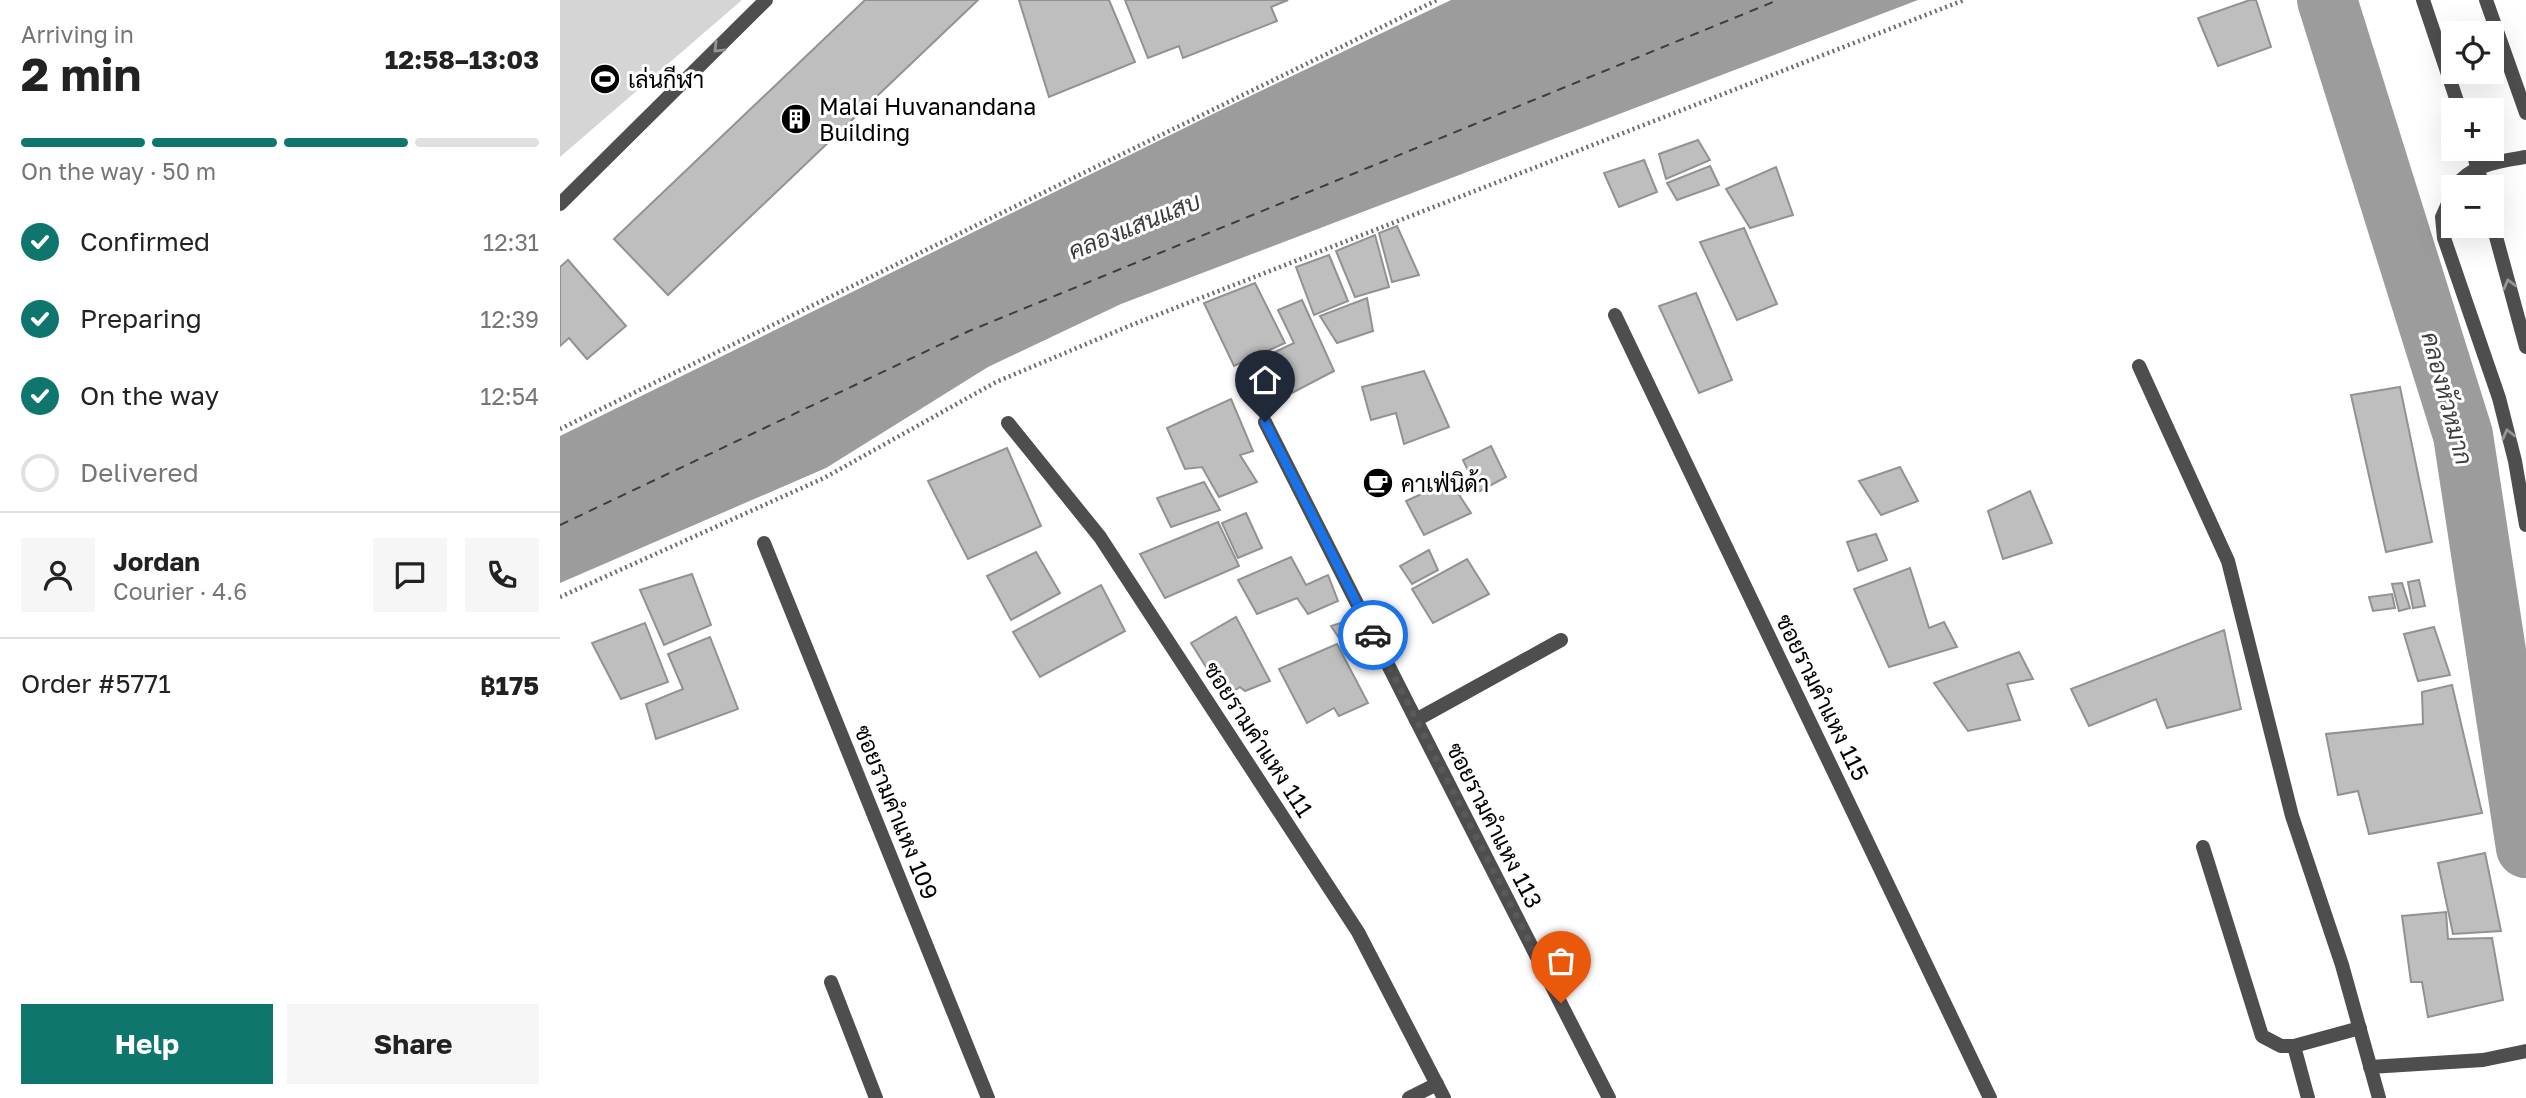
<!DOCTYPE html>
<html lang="en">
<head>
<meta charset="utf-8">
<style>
  :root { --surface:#fff; --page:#f6f6f6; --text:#222; --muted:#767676; --line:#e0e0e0; --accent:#0f766e }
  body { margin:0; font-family:"Golos Text",Sarabun,sans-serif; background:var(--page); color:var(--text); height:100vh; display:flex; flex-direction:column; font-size:26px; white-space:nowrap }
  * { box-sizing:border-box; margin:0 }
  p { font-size:23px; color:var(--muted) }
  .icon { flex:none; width:38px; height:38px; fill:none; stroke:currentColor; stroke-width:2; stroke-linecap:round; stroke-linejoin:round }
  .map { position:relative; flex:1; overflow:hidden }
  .details { display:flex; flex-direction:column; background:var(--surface); width:560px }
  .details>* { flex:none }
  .tools { position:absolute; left:1881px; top:21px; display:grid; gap:14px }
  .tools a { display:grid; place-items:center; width:63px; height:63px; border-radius:0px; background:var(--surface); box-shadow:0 7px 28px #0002; font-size:35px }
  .pin { position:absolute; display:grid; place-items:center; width:60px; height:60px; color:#fff; margin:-72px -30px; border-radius:50% 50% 50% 0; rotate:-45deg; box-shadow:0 0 7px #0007 }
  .pin .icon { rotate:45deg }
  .courier { position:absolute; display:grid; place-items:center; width:70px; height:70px; margin:-35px; border:5px solid #1a73e8; border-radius:50%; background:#fff; color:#222; box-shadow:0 2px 9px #0007 }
  .headline em { font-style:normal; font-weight:700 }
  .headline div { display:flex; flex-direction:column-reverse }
  .headline { display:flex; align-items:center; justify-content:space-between; height:119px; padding:0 21px }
  h1 { font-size:46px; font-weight:700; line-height:52px }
  .bar { display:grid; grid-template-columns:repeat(4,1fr); gap:10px 7px; align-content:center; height:84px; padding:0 21px }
  .bar i { height:9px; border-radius:5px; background:var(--line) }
  .bar .active { background:var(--accent) }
  .bar p { grid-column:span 4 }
  .line { display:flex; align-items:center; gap:18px; padding:0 21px; border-top:2px solid var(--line) }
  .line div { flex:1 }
  .round { display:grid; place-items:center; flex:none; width:74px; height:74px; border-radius:0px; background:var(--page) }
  ol { padding:0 21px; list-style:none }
  li { display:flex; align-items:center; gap:21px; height:77px }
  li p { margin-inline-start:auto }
  li .icon { padding:7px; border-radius:50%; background:var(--accent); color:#fff; stroke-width:4 }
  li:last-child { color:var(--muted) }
  li i { width:38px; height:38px; border:4px solid var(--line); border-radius:50% }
  .cta { display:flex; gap:14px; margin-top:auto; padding:14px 21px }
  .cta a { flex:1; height:80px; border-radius:0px; background:var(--accent); color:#fff; font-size:28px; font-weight:700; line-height:80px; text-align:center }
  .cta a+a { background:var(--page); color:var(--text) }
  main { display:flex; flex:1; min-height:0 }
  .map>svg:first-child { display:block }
  .green { fill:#d5d5d5 }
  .water { fill:#9c9c9c }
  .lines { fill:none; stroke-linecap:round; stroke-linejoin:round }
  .river { stroke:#9c9c9c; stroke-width:60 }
  .ferry { stroke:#3d3d3d; stroke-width:2; stroke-dasharray:9 7; stroke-linecap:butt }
  .building { fill:#bebebe; stroke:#929292; stroke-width:2 }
  .path { stroke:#707070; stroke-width:4.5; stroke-dasharray:2 3.5; stroke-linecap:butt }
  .service { stroke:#4e4e4e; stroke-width:14 }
  .minor { stroke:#4e4e4e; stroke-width:14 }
  .tertiary { stroke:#4e4e4e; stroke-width:14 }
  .tertiary-bridge { stroke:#4e4e4e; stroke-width:14 }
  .oneway { stroke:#959595 }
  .done { stroke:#595959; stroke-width:7; stroke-dasharray:0 12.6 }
  .route { stroke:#1a73e8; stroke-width:9 }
  .labels { text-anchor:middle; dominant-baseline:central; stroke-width:6; stroke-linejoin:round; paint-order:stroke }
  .poi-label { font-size:23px; fill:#000; stroke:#fff; text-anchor:start }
  .street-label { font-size:23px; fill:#000; stroke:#fff }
  .water-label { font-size:24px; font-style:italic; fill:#3d3d3d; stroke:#fff }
</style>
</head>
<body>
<main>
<section class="details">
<div class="headline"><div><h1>2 min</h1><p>Arriving in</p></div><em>12:58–13:03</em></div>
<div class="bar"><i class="active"></i><i class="active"></i><i class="active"></i><i></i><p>On the way · 50 m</p></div>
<ol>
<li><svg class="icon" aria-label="check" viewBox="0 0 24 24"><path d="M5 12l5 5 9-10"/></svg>Confirmed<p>12:31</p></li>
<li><svg class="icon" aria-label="check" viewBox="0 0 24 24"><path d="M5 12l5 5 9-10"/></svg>Preparing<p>12:39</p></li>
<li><svg class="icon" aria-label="check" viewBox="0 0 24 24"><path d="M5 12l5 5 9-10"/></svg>On the way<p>12:54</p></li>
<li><i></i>Delivered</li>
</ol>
<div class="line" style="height:126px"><a class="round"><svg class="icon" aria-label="person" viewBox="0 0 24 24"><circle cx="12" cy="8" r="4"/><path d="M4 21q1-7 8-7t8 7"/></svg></a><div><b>Jordan</b><p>Courier · 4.6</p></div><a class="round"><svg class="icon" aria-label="chat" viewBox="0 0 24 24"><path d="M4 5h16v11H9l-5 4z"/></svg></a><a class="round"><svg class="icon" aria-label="phone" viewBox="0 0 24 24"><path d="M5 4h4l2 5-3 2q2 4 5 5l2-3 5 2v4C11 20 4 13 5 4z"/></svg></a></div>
<div class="line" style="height:91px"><div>Order #5771</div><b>฿175</b></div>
<div class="cta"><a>Help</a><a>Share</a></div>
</section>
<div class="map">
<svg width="1966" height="1098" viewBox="0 0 1966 1098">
  <rect width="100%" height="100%" fill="#fff"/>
  <!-- green -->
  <path class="green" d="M0 0H182L0 157Z"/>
  <!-- water -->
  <path class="water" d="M891 0H1358L561 304 428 367 266 468 0 583V436L661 110Z"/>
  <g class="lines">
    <!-- river -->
    <path class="river" d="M1767 0 1903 435 1966 848"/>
    <!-- ferry -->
    <path class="ferry" d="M0 525 409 331 1218 0"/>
  </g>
  <!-- building -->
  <g class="building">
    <path d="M305 0H418L108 295 54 239Z"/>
    <path d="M459 0H549L575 62 489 97Z"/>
    <path d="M565 0H728L711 7 717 21 623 58 619 46 588 58Z"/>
    <path d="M1690 0H1696L1711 47 1658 66 1638 18Z"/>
    <path d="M1138 140 1150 160 1106 179 1099 154Z"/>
    <path d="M1084 160 1097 192 1059 207 1044 173Z"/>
    <path d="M1150 166 1159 185 1117 200 1107 183Z"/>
    <path d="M1216 167 1233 215 1190 228 1166 189Z"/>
    <path d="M837 226 859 275 832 282 819 233Z"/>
    <path d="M1184 228 1217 304 1177 320 1140 242Z"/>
    <path d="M815 235 829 287 795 297 776 251Z"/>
    <path d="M769 255 788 301 754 315 736 267Z"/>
    <path d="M8 260 66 326 27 359 9 338 0 346V267Z"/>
    <path d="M695 283 725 343 674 366 644 303Z"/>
    <path d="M1136 293 1172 380 1139 393 1099 306Z"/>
    <path d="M807 298 813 331 777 343 760 316Z"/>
    <path d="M742 300 774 371 709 405 688 365 734 343 718 310Z"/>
    <path d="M864 371 889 427 844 444 836 413 811 420 802 387Z"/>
    <path d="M1840 387 1872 542 1826 552 1791 395Z"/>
    <path d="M671 399 693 451 680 455 697 482 659 497 642 467 625 469 607 428Z"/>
    <path d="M931 446 946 477 918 492 903 460Z"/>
    <path d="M447 448 481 526 408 559 368 481Z"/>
    <path d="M1340 467 1358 501 1321 515 1299 481Z"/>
    <path d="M890 481 911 513 864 535 846 501Z"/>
    <path d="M644 482 660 510 611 527 597 498Z"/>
    <path d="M1470 491 1492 543 1443 559 1428 511Z"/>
    <path d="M686 513 702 548 678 558 662 523Z"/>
    <path d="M658 522 679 566 605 598 580 554Z"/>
    <path d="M1316 534 1327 560 1298 571 1287 542Z"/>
    <path d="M869 550 878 570 852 584 840 566Z"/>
    <path d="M476 552 500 593 451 620 427 576Z"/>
    <path d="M731 557 746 585 768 575 778 601 748 614 737 598 697 614 678 580Z"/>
    <path d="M907 559 929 594 873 623 852 589Z"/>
    <path d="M1350 568 1369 628 1384 622 1397 647 1329 667 1294 589Z"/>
    <path d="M132 574 151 625 104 645 80 590Z"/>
    <path d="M1859 580 1865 606 1853 608 1848 582Z"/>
    <path d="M1842 583 1850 608 1839 611 1832 584Z"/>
    <path d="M541 585 565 631 480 677 453 632Z"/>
    <path d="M1832 594 1835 608 1813 611 1809 597Z"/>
    <path d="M676 617 710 681 685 691 680 687 672 692 655 667 648 670 631 643Z"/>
    <path d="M85 623 108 682 61 699 32 643Z"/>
    <path d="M781 623 786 630 793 628 801 643 787 650 771 626Z"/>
    <path d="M1874 627 1890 675 1858 681 1844 634Z"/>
    <path d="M1664 630 1681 709 1607 728 1596 699 1529 726 1511 689Z"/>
    <path d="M150 637 178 709 96 739 86 704 123 689 108 654Z"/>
    <path d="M777 644 808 703 779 716 774 708 747 723 719 669Z"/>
    <path d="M1459 652 1473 679 1447 684 1460 720 1408 731 1374 683Z"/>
    <path d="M1892 685 1922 813 1809 834 1798 791 1778 795 1766 734 1863 724 1862 692Z"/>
    <path d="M1925 853 1941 931 1893 934 1878 863Z"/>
    <path d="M1886 912 1888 939 1932 938 1943 1000 1868 1017 1862 982H1851L1842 916Z"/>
  </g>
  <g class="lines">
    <!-- path -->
    <g class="path">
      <path d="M0 429 877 0"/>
      <path d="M0 597 264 478 436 382 569 326 1404 0"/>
    </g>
    <!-- service -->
    <g class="service">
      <path d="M0 204 206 0"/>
      <path d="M1579 366 1668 561 1732 816 1782 965 1819 1098"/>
      <path d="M1643 847 1702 1036 1721 1046H1734L1800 1028"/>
      <path d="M271 982 316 1098"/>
      <path d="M1734 1046 1748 1098"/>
      <path d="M1810 1067 1923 1060 1966 1051"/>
    </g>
    <!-- minor -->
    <g class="minor">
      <path d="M1055 315 1430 1098"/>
      <path d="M705 422 856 720"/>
      <path d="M448 423 540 537 798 932 884 1098"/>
      <path d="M204 543 428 1098"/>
      <path d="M1001 640 856 720 1049 1098"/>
      <path d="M849 1098 877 1084"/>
    </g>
    <!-- tertiary -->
    <g class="tertiary">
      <path d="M1863 0 1900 110"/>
      <path d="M1926 0 1966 113"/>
      <path d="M1895 187C1911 164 1941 161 1966 157"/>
      <path d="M1894 190 1882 217 1884 238 1939 398 1955 461 1966 525"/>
      <path d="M1932 222 1966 347"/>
    </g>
    <!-- tertiary-bridge -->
    <path class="tertiary-bridge" d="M1912 149 1923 187"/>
  </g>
  <!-- one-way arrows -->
  <defs><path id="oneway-chevron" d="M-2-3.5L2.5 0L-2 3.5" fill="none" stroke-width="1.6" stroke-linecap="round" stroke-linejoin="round" transform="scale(1.75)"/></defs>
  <g class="oneway">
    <use href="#oneway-chevron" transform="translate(158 48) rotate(135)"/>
    <use href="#oneway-chevron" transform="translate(1949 284) rotate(-105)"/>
    <use href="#oneway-chevron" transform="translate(1948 434) rotate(-104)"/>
  </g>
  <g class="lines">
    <!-- done -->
    <path class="done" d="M813 635 1001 1003"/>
    <!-- route -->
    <path class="route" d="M705 422 813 635"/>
  </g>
  <!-- icons -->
  <defs>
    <g id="stadium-disc" transform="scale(1.575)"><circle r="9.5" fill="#000" stroke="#fff"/><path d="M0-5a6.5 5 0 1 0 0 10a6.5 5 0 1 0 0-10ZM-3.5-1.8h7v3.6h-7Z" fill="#fff"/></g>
    <g id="building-disc" transform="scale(1.575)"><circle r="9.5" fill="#000" stroke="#fff"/><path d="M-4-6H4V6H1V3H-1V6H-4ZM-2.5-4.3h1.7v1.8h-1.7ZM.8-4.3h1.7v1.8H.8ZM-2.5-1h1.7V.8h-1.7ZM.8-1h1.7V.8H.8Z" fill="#fff"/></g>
    <g id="cafe-disc" transform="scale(1.575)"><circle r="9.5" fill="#000" stroke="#fff"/><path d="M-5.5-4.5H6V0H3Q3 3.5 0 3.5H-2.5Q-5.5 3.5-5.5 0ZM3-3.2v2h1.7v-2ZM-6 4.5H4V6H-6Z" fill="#fff"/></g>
  </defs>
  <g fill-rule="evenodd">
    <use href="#stadium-disc" x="45" y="79"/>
    <use href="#building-disc" x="236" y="119"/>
    <use href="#cafe-disc" x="818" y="483"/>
  </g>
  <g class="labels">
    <!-- poi labels -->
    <g class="poi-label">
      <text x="68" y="79">เล่นกีฬา</text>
      <text x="259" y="106">Malai Huvanandana<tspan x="259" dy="26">Building</tspan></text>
      <text x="841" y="483">คาเฟ่นิด้า</text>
    </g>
    <!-- street labels -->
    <g class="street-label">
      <text transform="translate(1263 697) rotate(64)">ซอยรามคำแหง 115</text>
      <text transform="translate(699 739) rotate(57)">ซอยรามคำแหง 111</text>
      <text transform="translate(337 812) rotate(68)">ซอยรามคำแหง 109</text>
      <text transform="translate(935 825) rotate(63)">ซอยรามคำแหง 113</text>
    </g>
    <!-- water labels -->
    <g class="water-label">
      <text transform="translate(574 225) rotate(-22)">คลองแสนแสบ</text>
      <text transform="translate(1888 398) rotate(75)">คลองหัวหมาก</text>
    </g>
  </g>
</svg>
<div class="tools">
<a><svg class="icon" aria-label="locate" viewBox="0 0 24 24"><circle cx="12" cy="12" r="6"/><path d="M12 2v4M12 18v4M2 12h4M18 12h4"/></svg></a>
<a>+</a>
<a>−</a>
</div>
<div class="pin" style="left:1001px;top:1003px;background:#ea580c"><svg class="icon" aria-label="bag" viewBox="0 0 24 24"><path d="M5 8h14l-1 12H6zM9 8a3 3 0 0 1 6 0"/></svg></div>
<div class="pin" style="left:705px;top:422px;background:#1f2937"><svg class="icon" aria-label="home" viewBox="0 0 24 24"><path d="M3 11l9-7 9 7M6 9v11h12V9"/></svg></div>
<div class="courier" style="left:813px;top:635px"><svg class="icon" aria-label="car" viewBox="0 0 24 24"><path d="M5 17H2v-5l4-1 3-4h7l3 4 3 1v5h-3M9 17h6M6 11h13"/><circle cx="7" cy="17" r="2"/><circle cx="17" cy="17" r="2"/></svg></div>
</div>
</main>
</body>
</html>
